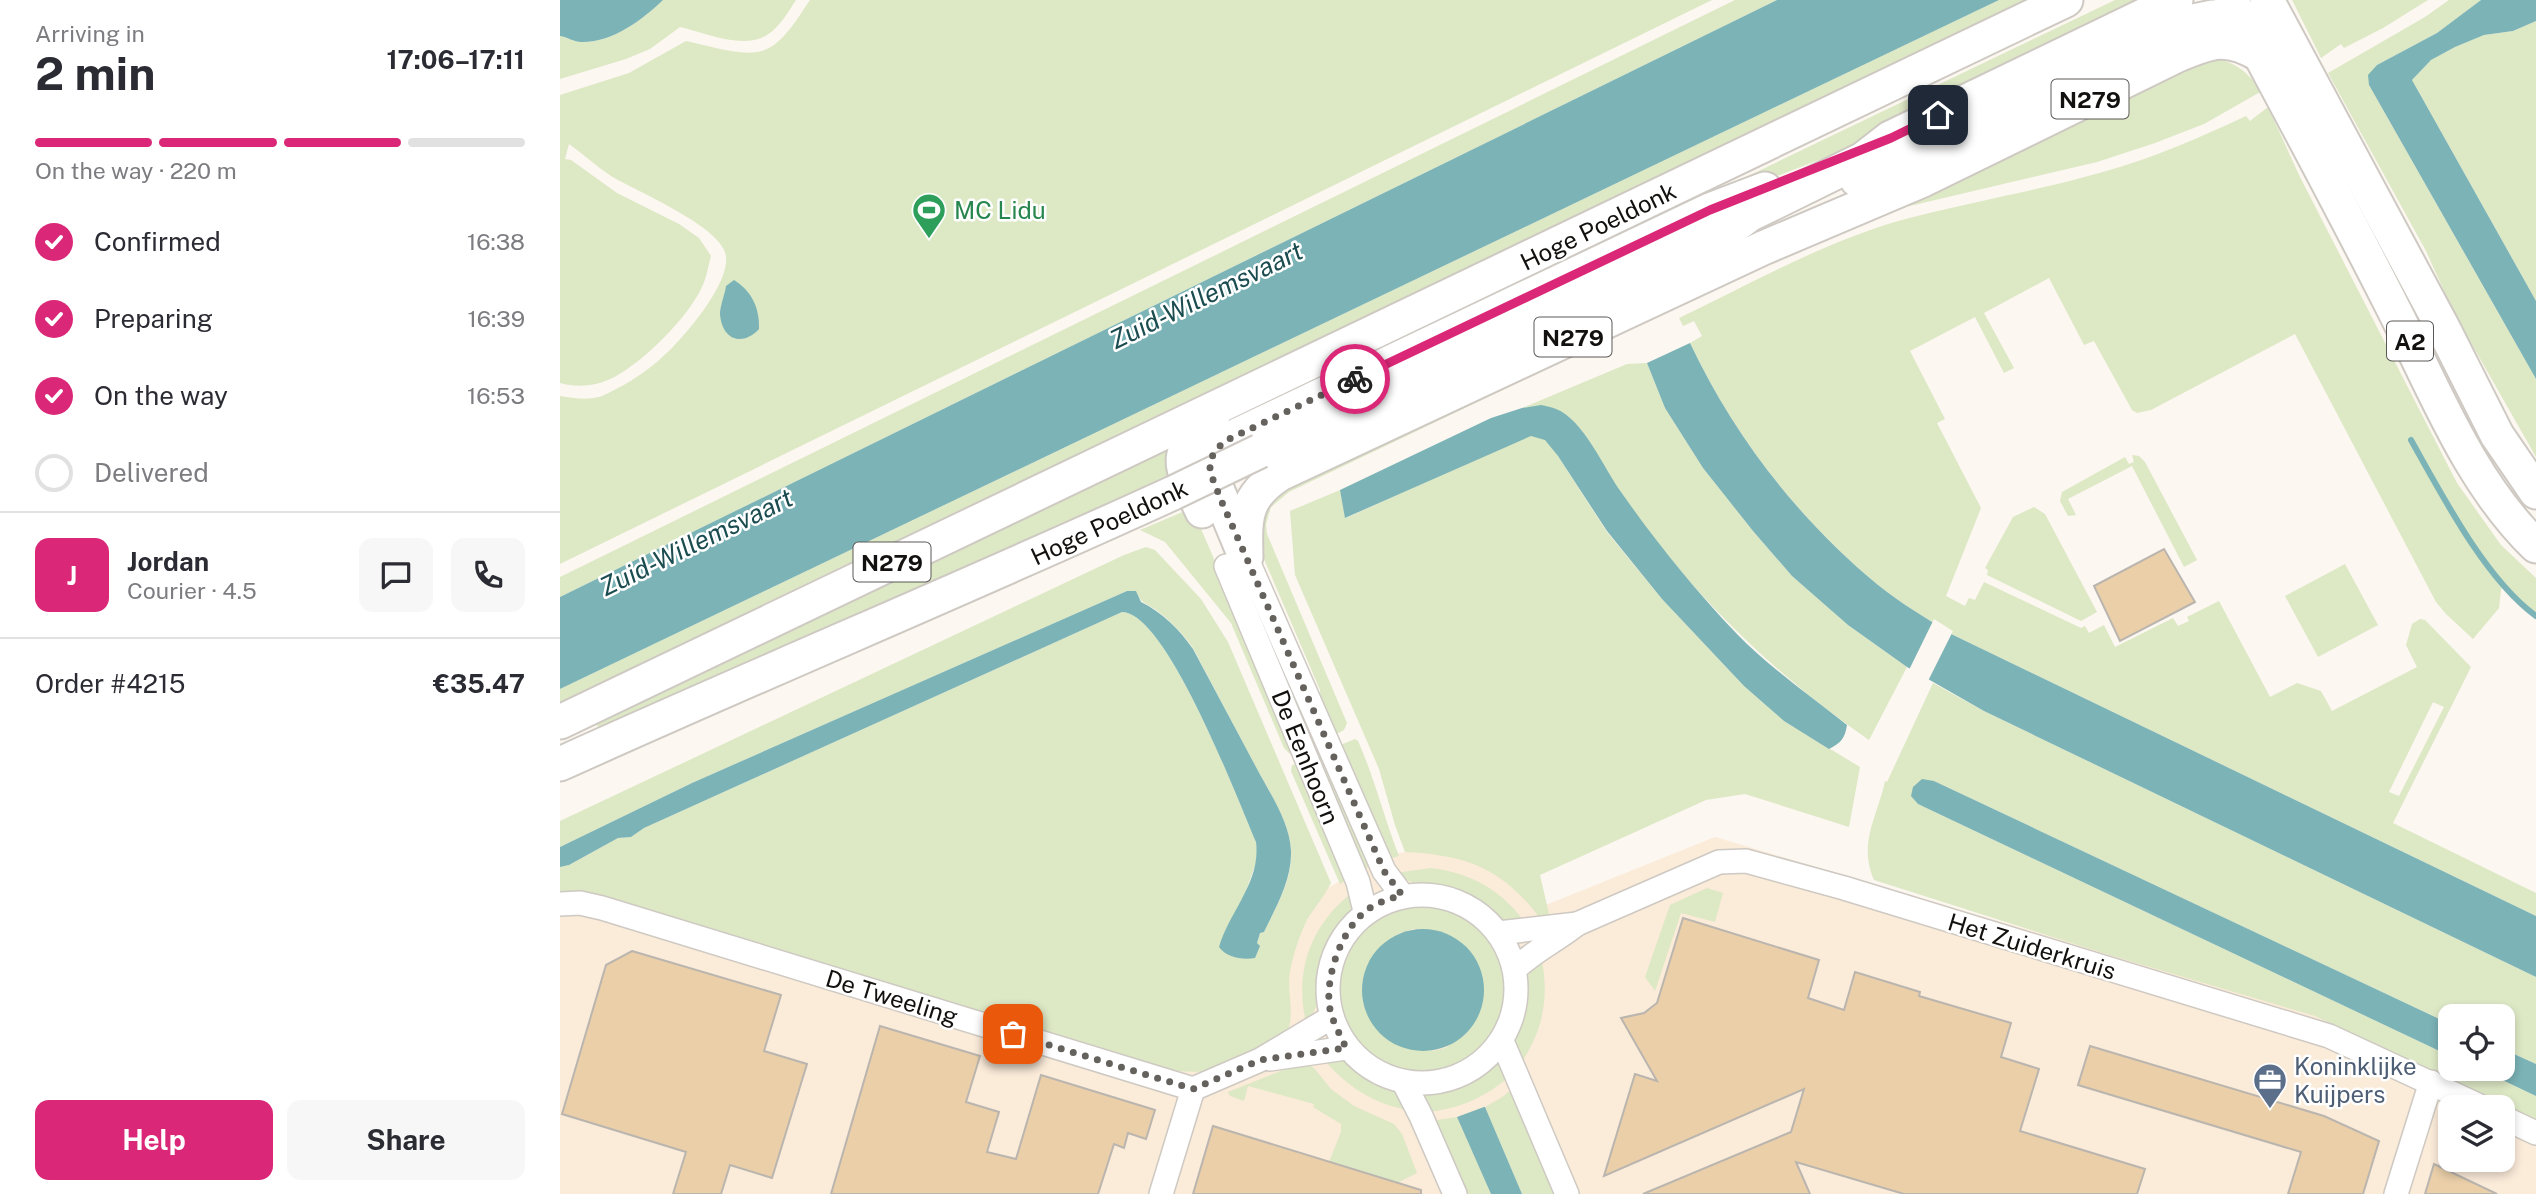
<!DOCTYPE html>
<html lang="en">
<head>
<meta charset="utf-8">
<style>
  :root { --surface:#fff; --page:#f7f7f7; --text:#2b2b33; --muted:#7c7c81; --line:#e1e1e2; --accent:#db2777 }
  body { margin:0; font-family:"Public Sans",sans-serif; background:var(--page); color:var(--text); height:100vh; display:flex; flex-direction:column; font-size:26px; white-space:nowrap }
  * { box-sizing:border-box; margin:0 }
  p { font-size:23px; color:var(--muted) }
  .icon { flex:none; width:38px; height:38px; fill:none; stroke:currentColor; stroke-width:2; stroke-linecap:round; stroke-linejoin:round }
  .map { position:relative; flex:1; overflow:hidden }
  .details { display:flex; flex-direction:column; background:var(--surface); width:560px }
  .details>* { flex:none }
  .tools { position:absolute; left:1878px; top:1004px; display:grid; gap:14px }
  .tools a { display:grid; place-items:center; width:77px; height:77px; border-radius:14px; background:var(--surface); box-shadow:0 4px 10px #0003; font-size:35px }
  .pin { position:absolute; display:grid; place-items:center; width:60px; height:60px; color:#fff; margin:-30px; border-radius:14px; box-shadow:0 4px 10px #0006 }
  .courier { position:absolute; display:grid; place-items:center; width:70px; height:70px; margin:-35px; border:5px solid #db2777; border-radius:50%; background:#fff; color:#222; box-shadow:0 2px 9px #0007 }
  .summary em { font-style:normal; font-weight:700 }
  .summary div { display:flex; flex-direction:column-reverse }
  .summary { display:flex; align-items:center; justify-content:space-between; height:119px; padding:0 35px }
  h1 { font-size:46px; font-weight:700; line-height:52px }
  .bar { display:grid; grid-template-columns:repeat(4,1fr); gap:10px 7px; align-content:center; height:84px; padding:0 35px }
  .bar i { height:9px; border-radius:5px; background:var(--line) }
  .bar .on { background:var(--accent) }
  .bar p { grid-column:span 4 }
  .line { display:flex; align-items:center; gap:18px; padding:0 35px; border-top:2px solid var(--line) }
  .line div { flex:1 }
  .round { display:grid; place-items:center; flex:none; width:74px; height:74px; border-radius:14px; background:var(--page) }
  ol { padding:0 35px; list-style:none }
  li { display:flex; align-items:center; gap:21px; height:77px }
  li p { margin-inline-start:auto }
  li .icon { padding:7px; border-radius:50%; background:var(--accent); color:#fff; stroke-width:4 }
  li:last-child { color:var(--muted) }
  li i { width:38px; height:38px; border:4px solid var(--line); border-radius:50% }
  .primary-button { display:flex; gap:14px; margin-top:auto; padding:14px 35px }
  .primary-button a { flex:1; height:80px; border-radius:14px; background:var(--accent); color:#fff; font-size:28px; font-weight:700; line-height:80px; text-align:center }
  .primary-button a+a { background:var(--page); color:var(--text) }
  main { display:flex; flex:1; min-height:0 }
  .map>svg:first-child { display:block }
  .industrial { fill:#fbebd9; fill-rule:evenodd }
  .green { fill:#dde8c5; fill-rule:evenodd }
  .water { fill:#7bb3b7 }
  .pier { fill:#fcf7f0 }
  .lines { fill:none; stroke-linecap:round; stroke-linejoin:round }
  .stream { stroke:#7bb3b7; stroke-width:6 }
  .building { fill:#eacfa9; stroke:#bab5ae; stroke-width:2 }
  .minor-casing { stroke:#cec9c2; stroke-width:26 }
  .highway-casing { stroke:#cec9c2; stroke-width:37 }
  .minor { stroke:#fff; stroke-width:23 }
  .highway { stroke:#fff; stroke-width:33 }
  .highway-bridge-casing { stroke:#cec9c2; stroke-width:37; stroke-linecap:butt }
  .highway-bridge { stroke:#fff; stroke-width:33 }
  .done { stroke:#65625e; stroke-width:7; stroke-dasharray:0 12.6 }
  .route { stroke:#db2777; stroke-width:9 }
  .labels { text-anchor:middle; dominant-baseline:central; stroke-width:5; stroke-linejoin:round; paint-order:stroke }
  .shield { fill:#fff; stroke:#5a5857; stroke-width:2 }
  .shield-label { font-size:23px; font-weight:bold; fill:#13110f }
  .leisure-label { font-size:24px; fill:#27864d; stroke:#fff; text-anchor:start }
  .street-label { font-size:24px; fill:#13110f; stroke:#fff }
  .service-label { font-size:24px; fill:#4e5e75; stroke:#fff; text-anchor:start }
  .water-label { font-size:26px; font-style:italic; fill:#1b4c50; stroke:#fff }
</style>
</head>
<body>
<main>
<section class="details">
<div class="summary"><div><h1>2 min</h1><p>Arriving in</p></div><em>17:06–17:11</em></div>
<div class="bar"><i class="on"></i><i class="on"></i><i class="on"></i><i></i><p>On the way · 220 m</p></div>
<ol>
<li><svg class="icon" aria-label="check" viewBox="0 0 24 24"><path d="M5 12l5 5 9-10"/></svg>Confirmed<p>16:38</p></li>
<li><svg class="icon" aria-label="check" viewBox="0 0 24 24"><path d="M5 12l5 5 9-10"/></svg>Preparing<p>16:39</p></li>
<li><svg class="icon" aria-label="check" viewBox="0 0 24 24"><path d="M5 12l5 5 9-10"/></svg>On the way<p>16:53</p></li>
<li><i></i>Delivered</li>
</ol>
<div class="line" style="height:126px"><b class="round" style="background:var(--accent);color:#fff">J</b><div><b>Jordan</b><p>Courier · 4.5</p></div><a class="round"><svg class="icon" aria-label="chat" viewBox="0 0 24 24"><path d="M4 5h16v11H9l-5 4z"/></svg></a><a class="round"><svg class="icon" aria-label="phone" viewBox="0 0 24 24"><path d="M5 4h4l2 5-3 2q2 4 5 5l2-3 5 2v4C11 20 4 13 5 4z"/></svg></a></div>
<div class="line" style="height:91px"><div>Order #4215</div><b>€35.47</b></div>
<div class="primary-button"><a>Help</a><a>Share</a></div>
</section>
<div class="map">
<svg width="1976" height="1194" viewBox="0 0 1976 1194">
  <rect width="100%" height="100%" fill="#fcf7f0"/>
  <!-- industrial -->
  <path class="industrial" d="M1155 837 1756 1015 1976 1119V1194H0V887L686 1030 764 890 831 854 880 848 942 870 981 907ZM1890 1108H1942V1160H1890Z"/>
  <!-- green -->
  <g class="green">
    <path d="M103 0H236C228 12 220 27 207 35 183 50 146 33 120 27L90 49 66 59 0 79V36C7 37 14 42 21 42 52 43 82 20 103 0Z"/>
    <path d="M250 0H1152L0 564V396C14 398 28 401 42 396 62 387 80 376 97 362 118 345 175 281 165 252 155 224 78 192 51 176 36 166 23 154 9 144L5 159 11 160 57 193 119 224 139 238 151 256C148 266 147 277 142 287 128 318 79 367 48 380 33 387 15 387 0 383V95L69 73 126 41C146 45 181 57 202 51 224 44 238 17 250 0Z"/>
    <path d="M1175 0H1217L0 597V577Z"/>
    <path d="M1439 0H1472L258 578 0 704V689Z"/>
    <path d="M1555 0H1593L1292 147 1155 200 677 421Z"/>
    <path d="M1732 0H1868L1823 28 1784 48 1781 44 1761 58Z"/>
    <path d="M1889 0H1921L1877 33 1817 65 1809 85 1976 379V457L1894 313 1866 251 1768 73 1865 17Z"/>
    <path d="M1976 21V301L1852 80 1871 60 1895 47 1924 35 1953 31Z"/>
    <path d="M1649 59C1675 60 1686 71 1702 91L1644 124 1595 143 1537 162 1337 209 1306 219 1271 233 729 492 711 507 706 524 707 534 787 723 784 730 769 738 762 715 760 690 695 538C696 490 731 479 768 461L1222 245 1411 171Z"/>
    <path d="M1708 107 1740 177 1897 483 1941 545 1976 578V616L1942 582 1939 608 1913 639 1886 614 1876 602 1735 334 1591 410 1577 413 1572 410 1534 341 1524 345 1489 278 1424 313 1454 368 1444 373 1415 317 1350 351 1385 419 1377 423 1421 508 1386 596 1405 606 1409 598 1415 600 1424 582 1521 628 1525 626 1529 633 1544 625 1555 647 1613 618 1618 626 1629 621 1627 617 1659 601 1710 697 1737 683 1761 691 1772 711 1857 667 1846 645 1852 624 1860 619 1865 620 1911 667 1833 823 1976 893V916L1389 633C1365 617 1340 603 1318 585 1238 519 1174 436 1130 343L1142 336 1134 321 1123 326 1119 318C1192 283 1264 242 1342 220 1408 202 1477 191 1543 172 1593 158 1639 138 1686 116L1690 121ZM1873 702 1884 707 1839 796 1829 792Z"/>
    <path d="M1087 363 1105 408 1143 468 1193 531 1232 576 1288 625 1347 667 1309 740C1227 683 1155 617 1093 537 1080 521 1067 503 1056 485 1042 462 1030 439 1011 419 997 405 980 405 962 408L1067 364Z"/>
    <path d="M971 435 985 439 998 456 1047 532 1102 599 1184 686 1224 721 1300 767 1289 827 1185 794 1146 800 980 875 990 918 979 917C941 867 905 855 845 852L835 825 819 769 735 575 730 511 780 490 786 518Z"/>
    <path d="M603 447 618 476 119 696 38 727 35 721Z"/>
    <path d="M1572 455 1579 456 1585 462 1637 560 1624 567 1572 466 1508 499 1516 515 1508 516 1500 501 1502 492 1565 457 1569 464 1574 462Z"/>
    <path d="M1474 507 1485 514 1537 612 1521 621 1427 575 1428 570 1425 568 1453 517Z"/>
    <path d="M632 508 737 751 730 754 724 748 671 623 605 542 580 530Z"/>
    <path d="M586 547 595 550 641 599 668 642 771 883C764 897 754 908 747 920 739 936 733 955 730 972 726 994 737 1017 725 1036L645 1072 607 1071 0 895V867L9 865 58 838 71 837 84 828 562 612C607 612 678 801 696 842L698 857 683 900 697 943 700 933 704 932C716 907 733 879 731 851 730 822 709 792 696 767 675 728 654 688 633 648 623 634 611 621 596 610 585 602 582 605 576 591H567L132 783 0 847V821L564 555Z"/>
    <path d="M1785 564 1818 625 1758 657 1725 596Z"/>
    <path d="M1373 683 1424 711 1976 977V1064L1943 1049 1942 1017H1890V1024L1374 781 1358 804 1890 1056V1069H1919L1976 1096V1120L1755 1016 1546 954 1314 880C1298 843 1317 818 1325 781L1327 782Z"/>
    <path d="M795 739 798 741C815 779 824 818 839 856L825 860 778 746Z"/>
    <path d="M764 752 813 865 799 871 751 757Z"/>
    <path d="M740 763 791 877 780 884 731 771 732 765Z"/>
    <path d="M871 868C912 873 943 891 967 925 941 925 926 905 902 895 879 885 855 889 835 873Z"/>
    <path d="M1147 888 1163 893 1155 922 1121 913 1095 991 1085 977 1110 905Z"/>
    <path d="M794 891C796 917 775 933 767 956 758 979 764 1004 746 1023 734 970 751 924 794 891Z"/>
    <path d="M858 904C984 908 973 1077 864 1076 759 1076 741 924 858 904ZM853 929 882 932 907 1033 885 1048 873 1051 838 934Z"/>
    <path d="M981 956C990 997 983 1032 959 1066L955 1041 965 1011 966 980 975 962Z"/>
    <path d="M760 1055 777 1056 788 1061 808 1077 842 1096 852 1111C813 1104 785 1086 760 1055Z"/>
    <path d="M943 1057 951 1075C926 1097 900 1109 867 1112L858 1092C893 1093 918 1081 943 1057Z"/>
    <path d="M738 1064 749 1065 754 1068 771 1089 794 1106 834 1124 842 1134 857 1173 837 1183 769 1162 781 1132V1124L753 1107 754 1104 688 1086 684 1101 670 1096 668 1092Z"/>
    <path d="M956 1086 1000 1194H962L925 1107 941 1098Z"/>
    <path d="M897 1117 931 1194H901L870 1121Z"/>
  </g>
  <!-- water -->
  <g class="water">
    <path d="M0 0H103C82 20 52 43 21 42 14 42 7 37 0 36Z"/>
    <path d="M1217 0H1439L0 689V597Z"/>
    <path d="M1921 0H1976V21L1953 31 1924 35 1895 47 1871 60 1852 80 1976 301V379L1809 85 1808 75 1817 65 1877 33Z"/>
    <path d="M174 280C192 291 200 309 199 329 182 347 162 340 160 314 160 306 165 294 166 286Z"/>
    <path d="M1130 343C1174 436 1238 519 1318 585 1340 603 1365 617 1389 633L1976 916V977L1424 711 1347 667 1288 625 1232 576 1193 531 1143 468 1105 408 1087 363Z"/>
    <path d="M981 405C986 406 992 407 996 409 1023 419 1045 470 1061 492 1096 542 1134 589 1176 633 1209 667 1249 695 1287 725 1285 738 1281 743 1269 749L1224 721 1184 686 1102 599 1047 531 998 456 985 440 971 436 785 518 780 490 931 418 962 408Z"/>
    <path d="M567 591H576L581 602C603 613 619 629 633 649 654 688 675 728 696 767 709 792 730 822 731 851 732 880 716 907 704 932L700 933 697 943 700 946 695 958C683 960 667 958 659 947 670 910 701 882 696 842 678 801 607 612 562 612L84 828 71 837 58 838 9 865 0 867V847L132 783Z"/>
    <path d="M1362 779 1374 781 1890 1024V1056L1358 804 1351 796 1353 787Z"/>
    <circle cx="863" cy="990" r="61"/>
    <path d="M1943 1049 1976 1064V1096L1919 1069H1942Z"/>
    <path d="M924 1107H925L962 1194H931L897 1117Z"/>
  </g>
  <!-- pier -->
  <path class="pier" d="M1374 619 1393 631 1367 683 1348 672Z"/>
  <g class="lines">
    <!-- stream -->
    <path class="stream" d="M1851 440C1882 495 1925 579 1976 616"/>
  </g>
  <!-- building -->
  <g class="building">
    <path d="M1604 549 1635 602 1560 641 1534 586Z"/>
    <path d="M1123 918 1259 960 1248 998 1284 1010 1295 972 1360 992 1359 996 1451 1023 1441 1057 1479 1069 1460 1131 1585 1169 1577 1194H1344L1236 1162 1250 1194H1083L1231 1132 1244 1089 1044 1176 1075 1074 1097 1081 1061 1018 1084 1013 1097 1003Z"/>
    <path d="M72 951 221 995 204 1051 247 1064 212 1178 170 1165 161 1194H113L126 1152 2 1114 46 965Z"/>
    <path d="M320 1026 420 1056 406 1102 439 1112 427 1152 456 1159 481 1075 595 1110 586 1139 568 1133 564 1148 554 1144 538 1194H271Z"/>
    <path d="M1530 1046 1764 1116 1819 1141 1803 1194H1728L1741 1152 1518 1085Z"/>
    <path d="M653 1126 861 1190V1194H633Z"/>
    <path d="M1874 1164 1937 1194H1865Z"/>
  </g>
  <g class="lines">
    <!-- minor casing -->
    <g class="minor-casing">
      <g id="minor">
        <path d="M686 557 824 871 842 895"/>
        <path d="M666 566 798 882 805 911"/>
        <circle cx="862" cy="989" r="94"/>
        <path d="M0 904 20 903 42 908 633 1089 700 1060 772 1017"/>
        <path d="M938 933 1017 924"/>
        <path d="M955 969C974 951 997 940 1017 924L1159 862 1186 861 1284 888 1769 1036 1924 1108"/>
        <path d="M942 1041 1007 1194"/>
        <path d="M710 1059 786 1048"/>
        <path d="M844 1083 861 1116 895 1194"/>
        <path d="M1942 1117 1976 1133"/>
        <path d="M601 1194 633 1089"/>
        <path d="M1836 1194 1871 1082"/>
      </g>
    </g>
    <!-- highway casing -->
    <g class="highway-casing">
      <g id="highway">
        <path d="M1671 0C1725 102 1780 203 1832 306 1874 388 1909 481 1976 546"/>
        <path d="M1707 0 1882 326 1937 435 1976 492"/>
        <path d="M1297 180 1624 23 1653 17 1684 25"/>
        <path d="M700 451 1165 233 1189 215 1303 159 1330 138 1616 0"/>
        <path d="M642 511C618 460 612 457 653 415"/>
        <path d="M682 549 650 472C650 457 655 451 665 441L1150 210 1205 189"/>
        <path d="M686 557C685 518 684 497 720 474L1203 248 1363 180 1618 55C1651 41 1667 35 1700 55"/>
        <path d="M0 722 1506 0"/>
        <path d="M0 764C203 672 410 586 613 493"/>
      </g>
    </g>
    <!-- minor -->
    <use href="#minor" class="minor"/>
    <!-- highway -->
    <use href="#highway" class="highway"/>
    <!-- highway-bridge casing -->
    <g class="highway-bridge-casing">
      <path id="highway-bridge" d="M613 493 700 451"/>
    </g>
    <!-- highway-bridge -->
    <use href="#highway-bridge" class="highway-bridge"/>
  </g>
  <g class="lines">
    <!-- done -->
    <path class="done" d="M453 1034 633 1089 700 1060 786 1048C780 1034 770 1018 769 1002 767 972 782 929 807 910 818 902 830 899 842 895L824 871 661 500 650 472V461L655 451 665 441 795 379"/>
    <!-- route -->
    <path class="route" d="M795 379 1150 210 1331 138 1378 115"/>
  </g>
  <!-- icons -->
  <defs>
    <g id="stadium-pin" transform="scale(1.75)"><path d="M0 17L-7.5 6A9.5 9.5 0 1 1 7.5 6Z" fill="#2e9e5b" stroke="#fff"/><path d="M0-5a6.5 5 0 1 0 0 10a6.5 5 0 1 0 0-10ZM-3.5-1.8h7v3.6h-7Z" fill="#fff"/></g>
    <g id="office-pin" transform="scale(1.75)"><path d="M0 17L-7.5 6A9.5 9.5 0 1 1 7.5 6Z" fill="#5c6f8a" stroke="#fff"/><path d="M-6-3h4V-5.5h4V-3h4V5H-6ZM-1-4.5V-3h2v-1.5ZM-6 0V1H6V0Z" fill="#fff"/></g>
  </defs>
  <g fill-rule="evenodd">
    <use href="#stadium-pin" x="369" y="210"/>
    <use href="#office-pin" x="1710" y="1080"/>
  </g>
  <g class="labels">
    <!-- shield labels -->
    <g class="shield">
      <rect x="1491.5" y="79.5" width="77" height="39" rx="5"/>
      <rect x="974.5" y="317.5" width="77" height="39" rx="5"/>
      <rect x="1827" y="321.5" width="46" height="39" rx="5"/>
      <rect x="293.5" y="542.5" width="77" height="39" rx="5"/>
    </g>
    <g class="shield-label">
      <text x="1530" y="99">N279</text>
      <text x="1013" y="337">N279</text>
      <text x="1850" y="341">A2</text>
      <text x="332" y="562">N279</text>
    </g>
    <!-- leisure labels -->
    <g class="leisure-label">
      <text x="394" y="210">MC Lidu</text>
    </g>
    <!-- street labels -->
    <g class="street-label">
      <text transform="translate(1038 226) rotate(-26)">Hoge Poeldonk</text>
      <text transform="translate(549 522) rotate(-25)">Hoge Poeldonk</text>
      <text transform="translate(746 757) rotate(68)">De Eenhoorn</text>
      <text transform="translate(1472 946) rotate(17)">Het Zuiderkruis</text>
      <text transform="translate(332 997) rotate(17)">De Tweeling</text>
    </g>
    <!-- service labels -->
    <g class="service-label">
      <text x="1734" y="1066">Koninklijke<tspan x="1734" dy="28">Kuijpers</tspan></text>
    </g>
    <!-- water labels -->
    <g class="water-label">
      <text transform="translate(646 295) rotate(-26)">Zuid-Willemsvaart</text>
      <text transform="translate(136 542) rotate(-26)">Zuid-Willemsvaart</text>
    </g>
  </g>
</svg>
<div class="tools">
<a><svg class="icon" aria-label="locate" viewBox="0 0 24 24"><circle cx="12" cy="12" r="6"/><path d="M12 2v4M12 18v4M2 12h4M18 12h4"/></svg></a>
<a><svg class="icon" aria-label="layers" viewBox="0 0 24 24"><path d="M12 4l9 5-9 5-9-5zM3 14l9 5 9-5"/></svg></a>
</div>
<div class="pin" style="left:453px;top:1034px;background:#ea580c"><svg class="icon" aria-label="bag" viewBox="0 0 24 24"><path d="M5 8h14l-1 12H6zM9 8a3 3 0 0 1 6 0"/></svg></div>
<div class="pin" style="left:1378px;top:115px;background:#1f2937"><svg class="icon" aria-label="home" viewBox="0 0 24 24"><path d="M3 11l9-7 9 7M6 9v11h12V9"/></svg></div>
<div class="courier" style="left:795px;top:379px"><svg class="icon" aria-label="bike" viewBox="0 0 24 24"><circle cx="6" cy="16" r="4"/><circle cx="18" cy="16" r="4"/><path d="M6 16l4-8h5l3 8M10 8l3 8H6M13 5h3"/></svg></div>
</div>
</main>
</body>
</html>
